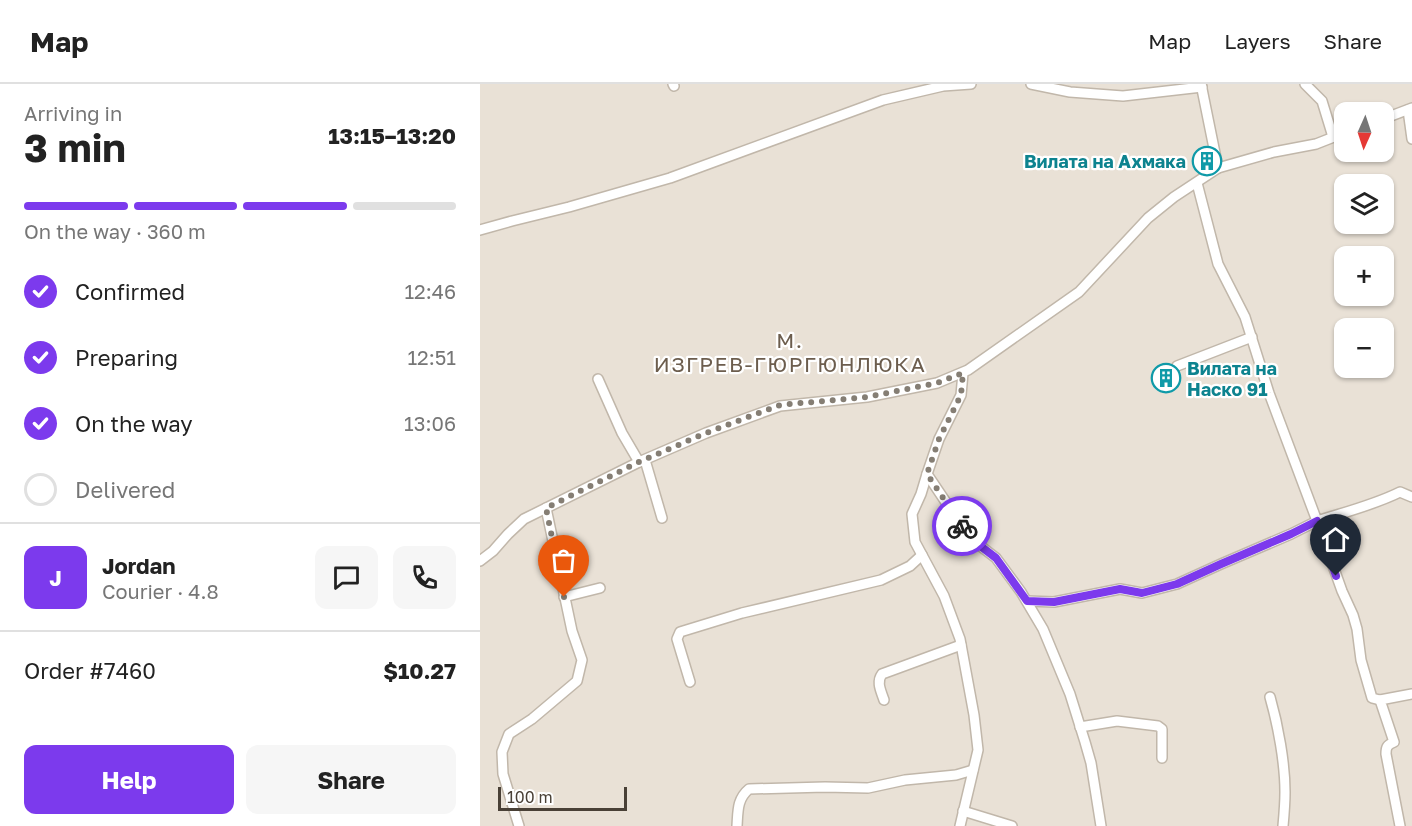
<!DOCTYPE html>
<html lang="en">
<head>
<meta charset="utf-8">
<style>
  :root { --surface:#fff; --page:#f6f6f6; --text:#222; --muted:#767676; --line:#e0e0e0; --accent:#7c3aed }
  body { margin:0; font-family:"Golos Text",sans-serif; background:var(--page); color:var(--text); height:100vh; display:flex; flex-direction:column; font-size:22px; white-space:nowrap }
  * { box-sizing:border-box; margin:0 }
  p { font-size:20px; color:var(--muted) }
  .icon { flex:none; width:33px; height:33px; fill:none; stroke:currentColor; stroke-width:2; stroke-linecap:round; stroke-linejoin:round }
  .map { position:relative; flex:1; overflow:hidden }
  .side { display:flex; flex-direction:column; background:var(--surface); width:480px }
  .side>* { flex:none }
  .needle { width:39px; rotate:183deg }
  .fabs { position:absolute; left:854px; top:18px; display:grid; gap:12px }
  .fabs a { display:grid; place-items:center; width:60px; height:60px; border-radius:12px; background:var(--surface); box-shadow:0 2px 4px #0004; font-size:30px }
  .scale { position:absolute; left:18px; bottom:15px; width:129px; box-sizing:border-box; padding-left:6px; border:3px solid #494036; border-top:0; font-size:16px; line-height:21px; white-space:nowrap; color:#494036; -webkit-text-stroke:4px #fff; paint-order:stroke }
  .pin { position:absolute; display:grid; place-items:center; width:51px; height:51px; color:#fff; margin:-62px -26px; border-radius:50% 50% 50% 0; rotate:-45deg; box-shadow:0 0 6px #0007 }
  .pin .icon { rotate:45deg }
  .courier { position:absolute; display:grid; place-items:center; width:60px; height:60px; margin:-30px; border:4px solid #7c3aed; border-radius:50%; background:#fff; color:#222; box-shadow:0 2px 8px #0007 }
  .head em { font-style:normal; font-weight:700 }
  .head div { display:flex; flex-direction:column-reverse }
  .head { display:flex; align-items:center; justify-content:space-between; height:102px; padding:0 24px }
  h1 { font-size:39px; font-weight:700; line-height:45px }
  .bar { display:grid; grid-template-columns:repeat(4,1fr); gap:9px 6px; align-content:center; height:72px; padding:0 24px }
  .bar i { height:8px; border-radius:4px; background:var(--line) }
  .bar .on { background:var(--accent) }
  .bar p { grid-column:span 4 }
  .line { display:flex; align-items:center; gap:15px; padding:0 24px; border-top:2px solid var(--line) }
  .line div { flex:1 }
  .round { display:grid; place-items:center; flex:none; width:63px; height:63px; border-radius:12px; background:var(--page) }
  ol { padding:0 24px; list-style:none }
  li { display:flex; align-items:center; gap:18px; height:66px }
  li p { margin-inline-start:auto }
  li .icon { padding:6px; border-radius:50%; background:var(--accent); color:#fff; stroke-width:4 }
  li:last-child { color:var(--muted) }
  li i { width:33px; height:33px; border:3px solid var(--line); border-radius:50% }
  .primary-button { display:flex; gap:12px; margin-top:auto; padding:12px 24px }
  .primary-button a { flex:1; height:69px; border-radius:12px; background:var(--accent); color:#fff; font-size:24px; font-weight:700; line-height:69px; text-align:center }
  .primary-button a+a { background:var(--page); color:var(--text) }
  header { display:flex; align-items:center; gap:36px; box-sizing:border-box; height:84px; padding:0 30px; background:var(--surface); border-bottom:2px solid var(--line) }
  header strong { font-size:28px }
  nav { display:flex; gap:33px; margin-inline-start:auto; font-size:21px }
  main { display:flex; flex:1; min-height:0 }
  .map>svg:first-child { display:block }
  .residential { fill:#e9e1d6; fill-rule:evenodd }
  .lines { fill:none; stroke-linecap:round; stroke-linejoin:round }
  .minor-casing { stroke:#c1b7aa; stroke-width:12 }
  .minor { stroke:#fff; stroke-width:9 }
  .done { stroke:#857e74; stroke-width:6; stroke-dasharray:0 10.8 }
  .route { stroke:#7c3aed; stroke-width:8 }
  .labels { text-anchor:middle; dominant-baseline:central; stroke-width:4.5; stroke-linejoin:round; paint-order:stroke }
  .culture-label { font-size:18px; font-weight:bold; fill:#0d838f; stroke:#fff; text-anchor:end }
  .quarter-label { font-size:21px; letter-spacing:1.5px; fill:#6c5d4d; stroke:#fff }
</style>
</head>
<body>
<header>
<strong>Map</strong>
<nav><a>Map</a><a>Layers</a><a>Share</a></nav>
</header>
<main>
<section class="side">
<div class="head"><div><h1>3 min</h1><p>Arriving in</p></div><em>13:15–13:20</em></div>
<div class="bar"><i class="on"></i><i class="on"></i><i class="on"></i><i></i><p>On the way · 360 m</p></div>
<ol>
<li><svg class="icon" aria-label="check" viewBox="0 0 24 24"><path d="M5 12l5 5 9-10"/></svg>Confirmed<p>12:46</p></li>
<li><svg class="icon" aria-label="check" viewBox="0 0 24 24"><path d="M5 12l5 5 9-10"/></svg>Preparing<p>12:51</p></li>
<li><svg class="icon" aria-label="check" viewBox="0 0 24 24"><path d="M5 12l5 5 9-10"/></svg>On the way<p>13:06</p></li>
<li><i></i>Delivered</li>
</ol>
<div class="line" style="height:108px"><b class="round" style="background:var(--accent);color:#fff">J</b><div><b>Jordan</b><p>Courier · 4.8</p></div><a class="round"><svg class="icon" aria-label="chat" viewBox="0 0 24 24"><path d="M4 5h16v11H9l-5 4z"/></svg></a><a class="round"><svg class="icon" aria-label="phone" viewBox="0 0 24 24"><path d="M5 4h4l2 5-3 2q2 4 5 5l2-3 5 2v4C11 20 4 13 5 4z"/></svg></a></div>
<div class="line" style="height:78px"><div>Order #7460</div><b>$10.27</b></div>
<div class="primary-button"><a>Help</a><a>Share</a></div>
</section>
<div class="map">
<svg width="932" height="742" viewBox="0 0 932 742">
  <rect width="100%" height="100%" fill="#f5f0e8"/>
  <!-- residential -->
  <path class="residential" d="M0 0H932V742H0ZM864 28H903V68H864ZM864 100H903V140H864ZM864 172H903V212H864ZM864 244H903V284H864Z"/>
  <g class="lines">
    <!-- minor casing -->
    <g class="minor-casing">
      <g id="minor">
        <path d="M193 0 194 2"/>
        <path d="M551 0 590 8 643 12 722 3"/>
        <path d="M721 0 738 84 794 68 836 60 864 49"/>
        <path d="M825 0 842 17 853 53"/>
        <path d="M928 26 932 55"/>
        <path d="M903 35 932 24"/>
        <path d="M717 99 738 180 765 233 789 309 837 437C865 428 894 421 920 408L932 413"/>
        <path d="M0 146 32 137 89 123 190 94 403 16 463 2 491 0"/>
        <path d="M697 282 772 253"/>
        <path d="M483 289 481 311 459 355 447 390 490 454 516 474 541 508 563 545 590 610 605 658 611 679 621 742"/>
        <path d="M118 295 142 349 159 378"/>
        <path d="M165 376 182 434"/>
        <path d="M447 390 441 410 432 430 435 458 464 512 480 555 494 631 498 666 480 742"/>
        <path d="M0 477 13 467 28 450 44 435 159 378 226 349 300 322 387 313 457 299 488 286 599 208 668 134 694 113 738 84"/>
        <path d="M84 513 120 504"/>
        <path d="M547 517 574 518 640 505 662 509 697 500 741 480 811 450 837 437 862 507 873 531 877 545 881 576 892 614 900 616"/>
        <path d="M210 598 197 555 200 548 262 529 401 496 430 482 442 471"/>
        <path d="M790 613C798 641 805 679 805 708 805 719 804 731 803 742"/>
        <path d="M404 616C401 607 396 598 402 590L481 561"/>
        <path d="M600 643 637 637 678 642 682 645V674"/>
        <path d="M483 727 532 742"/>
        <path d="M39 742 23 690 22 668 29 650 52 635 97 597 102 576 92 547 66 424"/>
        <path d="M257 742C258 727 257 715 269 705L345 703 388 704 425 696 476 691 493 686"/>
        <path d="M920 742 906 670C906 663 907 661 914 658L900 616 932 610"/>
      </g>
    </g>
    <!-- minor -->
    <use href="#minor" class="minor"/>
  </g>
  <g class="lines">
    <!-- done -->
    <path class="done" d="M84 513 66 424 159 378 226 349 300 321 387 313 457 299 483 289 481 311 459 355 447 390 482 442"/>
    <!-- route -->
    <path class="route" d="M482 442 490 454 516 474 547 517 574 518 640 505 662 509 697 500 741 480 811 450 837 437 856 492"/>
  </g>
  <!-- icons -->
  <defs>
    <g id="building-ring" transform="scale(1.5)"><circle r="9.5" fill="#fff" stroke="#0f9aa8" stroke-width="1.5"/><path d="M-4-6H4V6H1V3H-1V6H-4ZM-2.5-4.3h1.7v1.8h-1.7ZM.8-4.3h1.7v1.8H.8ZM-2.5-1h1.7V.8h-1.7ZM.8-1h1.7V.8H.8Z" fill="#0f9aa8"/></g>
  </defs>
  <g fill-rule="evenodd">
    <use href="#building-ring" x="727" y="77"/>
    <use href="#building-ring" x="686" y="294"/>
  </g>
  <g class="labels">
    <!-- culture labels -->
    <g class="culture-label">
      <text x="706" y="77">Вилата на Ахмака</text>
      <text x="707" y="284" text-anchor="start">Вилата на<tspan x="707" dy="21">Наско 91</tspan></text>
    </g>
    <!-- quarter labels -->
    <g class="quarter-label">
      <text x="310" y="256">М.<tspan x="310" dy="24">ИЗГРЕВ-ГЮРГЮНЛЮКА</tspan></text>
    </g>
  </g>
</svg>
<div class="fabs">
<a><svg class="needle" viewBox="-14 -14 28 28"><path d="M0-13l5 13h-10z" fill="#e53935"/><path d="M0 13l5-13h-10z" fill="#767676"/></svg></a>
<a><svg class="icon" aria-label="layers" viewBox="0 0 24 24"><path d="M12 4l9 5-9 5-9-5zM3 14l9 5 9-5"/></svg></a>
<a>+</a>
<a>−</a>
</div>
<div class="scale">100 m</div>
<div class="pin" style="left:84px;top:513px;background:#ea580c"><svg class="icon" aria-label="bag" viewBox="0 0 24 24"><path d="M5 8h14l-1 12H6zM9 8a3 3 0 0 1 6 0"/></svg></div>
<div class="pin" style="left:856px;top:492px;background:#1f2937"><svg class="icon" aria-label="home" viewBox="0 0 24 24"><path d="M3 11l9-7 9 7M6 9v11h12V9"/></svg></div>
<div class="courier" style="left:482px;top:442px"><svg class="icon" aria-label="bike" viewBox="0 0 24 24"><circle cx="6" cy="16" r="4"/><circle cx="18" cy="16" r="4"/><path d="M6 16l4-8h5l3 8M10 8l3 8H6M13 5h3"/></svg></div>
</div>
</main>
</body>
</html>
